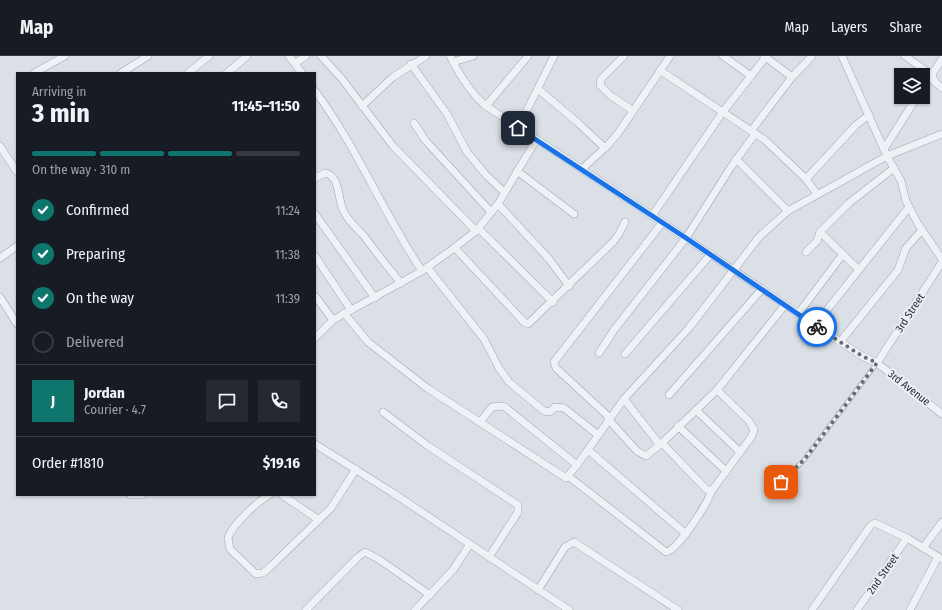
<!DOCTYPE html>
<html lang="en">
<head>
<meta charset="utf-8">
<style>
  :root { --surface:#171b24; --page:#242831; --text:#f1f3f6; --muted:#9ea1a6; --line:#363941; --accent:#0f766e }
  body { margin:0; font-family:"Fira Sans Condensed",sans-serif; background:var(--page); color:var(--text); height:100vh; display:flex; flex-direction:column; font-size:15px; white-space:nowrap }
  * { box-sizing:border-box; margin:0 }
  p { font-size:13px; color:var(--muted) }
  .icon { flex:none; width:22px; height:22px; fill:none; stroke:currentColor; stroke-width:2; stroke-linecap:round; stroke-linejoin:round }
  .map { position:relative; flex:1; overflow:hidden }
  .side { position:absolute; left:16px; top:16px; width:300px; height:424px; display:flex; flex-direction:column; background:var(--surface); border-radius:0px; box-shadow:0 1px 3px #0004 }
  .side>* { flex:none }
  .controls { position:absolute; left:894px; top:12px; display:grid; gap:8px }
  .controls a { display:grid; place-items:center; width:36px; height:36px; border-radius:0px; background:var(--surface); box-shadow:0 1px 3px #0004; font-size:20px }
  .pin { position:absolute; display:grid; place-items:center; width:34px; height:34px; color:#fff; margin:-17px; border-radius:8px; box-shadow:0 2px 6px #0006 }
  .courier { position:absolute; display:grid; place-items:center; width:40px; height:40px; margin:-20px; border:3px solid #1a73e8; border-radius:50%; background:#fff; color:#222; box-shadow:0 1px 5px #0007 }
  .summary em { font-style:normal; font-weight:700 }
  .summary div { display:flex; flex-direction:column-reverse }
  .summary { display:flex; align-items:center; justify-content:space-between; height:68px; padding:0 16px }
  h1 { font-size:26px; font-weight:700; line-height:30px }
  .bar { display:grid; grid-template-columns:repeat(4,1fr); gap:6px 4px; align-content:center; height:48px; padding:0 16px }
  .bar i { height:5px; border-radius:3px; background:var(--line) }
  .bar .on { background:var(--accent) }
  .bar p { grid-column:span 4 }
  .line { display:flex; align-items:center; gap:10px; padding:0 16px; border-top:1px solid var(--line) }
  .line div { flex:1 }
  .round { display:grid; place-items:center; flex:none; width:42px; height:42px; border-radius:0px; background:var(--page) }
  ol { padding:0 16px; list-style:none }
  li { display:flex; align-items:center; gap:12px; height:44px }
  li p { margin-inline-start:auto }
  li .icon { padding:4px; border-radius:50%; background:var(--accent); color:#fff; stroke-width:4 }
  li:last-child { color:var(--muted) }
  li i { width:22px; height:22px; border:2px solid var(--line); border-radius:50% }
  header { display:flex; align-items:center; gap:24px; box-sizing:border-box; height:56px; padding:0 20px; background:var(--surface); border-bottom:1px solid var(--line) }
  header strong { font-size:19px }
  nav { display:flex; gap:22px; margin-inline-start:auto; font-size:14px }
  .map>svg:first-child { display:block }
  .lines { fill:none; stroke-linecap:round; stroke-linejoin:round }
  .lane-casing { stroke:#a1a7b0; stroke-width:5 }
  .street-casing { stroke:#a1a7b0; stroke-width:8 }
  .lane { stroke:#eef1f5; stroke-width:3.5 }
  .street { stroke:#eef1f5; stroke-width:7 }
  .done { stroke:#656d78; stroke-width:4; stroke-dasharray:0 7.2 }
  .route { stroke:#1a73e8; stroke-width:5 }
  .labels { text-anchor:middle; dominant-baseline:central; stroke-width:4; stroke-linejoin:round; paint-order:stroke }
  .street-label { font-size:11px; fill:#252f3d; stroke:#ebeff4 }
</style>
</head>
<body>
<header>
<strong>Map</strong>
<nav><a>Map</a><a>Layers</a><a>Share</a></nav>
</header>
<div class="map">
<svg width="942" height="554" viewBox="0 0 942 554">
  <rect width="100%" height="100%" fill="#dbe0e6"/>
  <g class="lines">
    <!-- lane casing -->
    <g class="lane-casing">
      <path id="lane" d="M781 427 804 404 877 307"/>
    </g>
    <!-- street casing -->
    <g class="street-casing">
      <g id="street">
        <path d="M289 0 302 17"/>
        <path d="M321 0 342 23 393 90 476 175"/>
        <path d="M450 0C459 18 470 37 486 50L686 182 815 269 862 300 877 307 942 358"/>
        <path d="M624 0 601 23 600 29 611 40 632 54"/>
        <path d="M723 0 751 20"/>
        <path d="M764 0 792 21 812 0"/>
        <path d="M842 0 887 100 901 125 906 145 918 168 942 203"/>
        <path d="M905 0 932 19 935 26 942 32"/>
        <path d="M453 6 473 0"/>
        <path d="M295 7 306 0"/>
        <path d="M411 8 447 58 467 96 486 119 504 136"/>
        <path d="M661 15 765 84 806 123 817 138"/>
        <path d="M34 17 65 0"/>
        <path d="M121 17 148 0"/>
        <path d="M188 17 209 0"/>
        <path d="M227 17 247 0"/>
        <path d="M923 32 942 3"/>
        <path d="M538 33 577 66 605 92"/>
        <path d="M315 35C357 91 383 157 422 215"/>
        <path d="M362 50 393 21 426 0"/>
        <path d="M486 50 528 0"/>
        <path d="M414 67 425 84 491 156"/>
        <path d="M518 72 554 0"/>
        <path d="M751 75 792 21"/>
        <path d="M0 90 17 116"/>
        <path d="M884 93 917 41"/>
        <path d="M736 103 788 155"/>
        <path d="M582 113 608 89 619 76 670 0"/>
        <path d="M517 115 574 158"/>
        <path d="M315 122 325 117C341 120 337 144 344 156 349 166 357 172 364 180 376 196 388 212 401 227"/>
        <path d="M806 123 856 69 869 59"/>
        <path d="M498 148 549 203 569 230"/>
        <path d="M315 158 375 242"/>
        <path d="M652 160 722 57 765 2"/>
        <path d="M478 172 553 246"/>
        <path d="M820 176 858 213"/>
        <path d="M455 192 524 266 528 268 613 186 619 178 625 166"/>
        <path d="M806 196 817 185 820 176 849 147 894 112"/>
        <path d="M315 200 351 254"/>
        <path d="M0 202 17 190"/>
        <path d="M427 211 484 283 499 312 509 326 544 355 550 356 555 351 564 352 598 379"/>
        <path d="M315 240 333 264"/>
        <path d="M0 241 17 268"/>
        <path d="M344 257 368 286 427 332 566 422 577 409 624 343 689 272 759 181 788 155 887 100 942 78"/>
        <path d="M798 258 843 198"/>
        <path d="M815 269 909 151"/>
        <path d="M315 282 333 264 422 215 450 195 476 175 498 148 536 84"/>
        <path d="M840 286 898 214 906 192 922 174"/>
        <path d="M599 297 614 274 686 182 731 111 755 78"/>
        <path d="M625 298 711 198"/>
        <path d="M877 307 942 206"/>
        <path d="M669 339 762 233"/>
        <path d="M624 343 660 389"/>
        <path d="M696 354 740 396"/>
        <path d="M383 356 428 390 518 449V456L489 501"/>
        <path d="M609 361 556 312 554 306 662 167"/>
        <path d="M608 363 637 395 646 400 662 387 717 334 785 249"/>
        <path d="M480 366 492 351 500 350 505 351 577 409"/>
        <path d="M678 370 726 415"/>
        <path d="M662 387 706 433 709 435 713 433 752 380 754 373 748 364 717 334"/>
        <path d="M315 388 393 437 569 554"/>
        <path d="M588 394 686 478"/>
        <path d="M568 420 666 496C677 495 709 446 711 435"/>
        <path d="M131 439H142"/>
        <path d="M269 439C257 446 232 469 228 482L230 493 256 518 263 517 270 511 331 452 356 413"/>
        <path d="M282 439 319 464"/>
        <path d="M923 492 942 466"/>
        <path d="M538 534 565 491 574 486 678 554"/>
        <path d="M306 554 358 501 365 496 380 504 430 539"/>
        <path d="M415 554 453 514 470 488"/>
        <path d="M812 554 871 469 875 467 907 482 942 503"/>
        <path d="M857 554 907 482"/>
        <path d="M910 554 938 501"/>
      </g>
    </g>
    <!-- lane -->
    <use href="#lane" class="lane"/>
    <!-- street -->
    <use href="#street" class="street"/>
  </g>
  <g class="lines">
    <!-- done -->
    <path class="done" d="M781 426 804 404 877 307 862 300 817 271"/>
    <!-- route -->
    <path class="route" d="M518 72 686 182 817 271"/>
  </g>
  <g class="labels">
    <!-- street labels -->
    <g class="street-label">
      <text transform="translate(910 257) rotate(-57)">3rd Street</text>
      <text transform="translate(909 332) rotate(38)">3rd Avenue</text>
      <text transform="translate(883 518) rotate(-55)">2nd Street</text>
    </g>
  </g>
</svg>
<div class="controls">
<a><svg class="icon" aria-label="layers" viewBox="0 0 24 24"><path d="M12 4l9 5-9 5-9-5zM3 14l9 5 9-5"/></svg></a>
</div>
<div class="pin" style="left:781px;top:426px;background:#ea580c"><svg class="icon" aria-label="bag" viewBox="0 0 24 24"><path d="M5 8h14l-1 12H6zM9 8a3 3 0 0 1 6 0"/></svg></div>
<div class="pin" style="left:518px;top:72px;background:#1f2937"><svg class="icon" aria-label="home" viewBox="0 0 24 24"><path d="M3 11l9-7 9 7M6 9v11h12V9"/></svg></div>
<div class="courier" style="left:817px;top:271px"><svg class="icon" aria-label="bike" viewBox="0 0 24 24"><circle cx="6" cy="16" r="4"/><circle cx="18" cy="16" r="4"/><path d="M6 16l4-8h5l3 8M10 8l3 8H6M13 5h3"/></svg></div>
<section class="side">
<div class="summary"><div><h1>3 min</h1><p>Arriving in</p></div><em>11:45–11:50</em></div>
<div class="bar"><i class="on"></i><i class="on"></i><i class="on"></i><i></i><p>On the way · 310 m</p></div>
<ol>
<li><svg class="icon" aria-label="check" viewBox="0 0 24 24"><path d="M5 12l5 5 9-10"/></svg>Confirmed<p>11:24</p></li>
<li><svg class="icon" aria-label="check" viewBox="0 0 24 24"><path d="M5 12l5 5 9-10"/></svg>Preparing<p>11:38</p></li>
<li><svg class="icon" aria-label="check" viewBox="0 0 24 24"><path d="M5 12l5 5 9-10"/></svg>On the way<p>11:39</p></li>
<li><i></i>Delivered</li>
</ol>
<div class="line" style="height:72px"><b class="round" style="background:var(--accent);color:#fff">J</b><div><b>Jordan</b><p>Courier · 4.7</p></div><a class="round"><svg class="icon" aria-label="chat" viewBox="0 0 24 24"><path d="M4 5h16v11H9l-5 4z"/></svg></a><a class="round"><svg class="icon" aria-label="phone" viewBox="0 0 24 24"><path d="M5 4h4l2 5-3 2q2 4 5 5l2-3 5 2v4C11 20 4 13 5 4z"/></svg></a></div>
<div class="line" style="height:52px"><div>Order #1810</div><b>$19.16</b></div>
</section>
</div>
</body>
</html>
